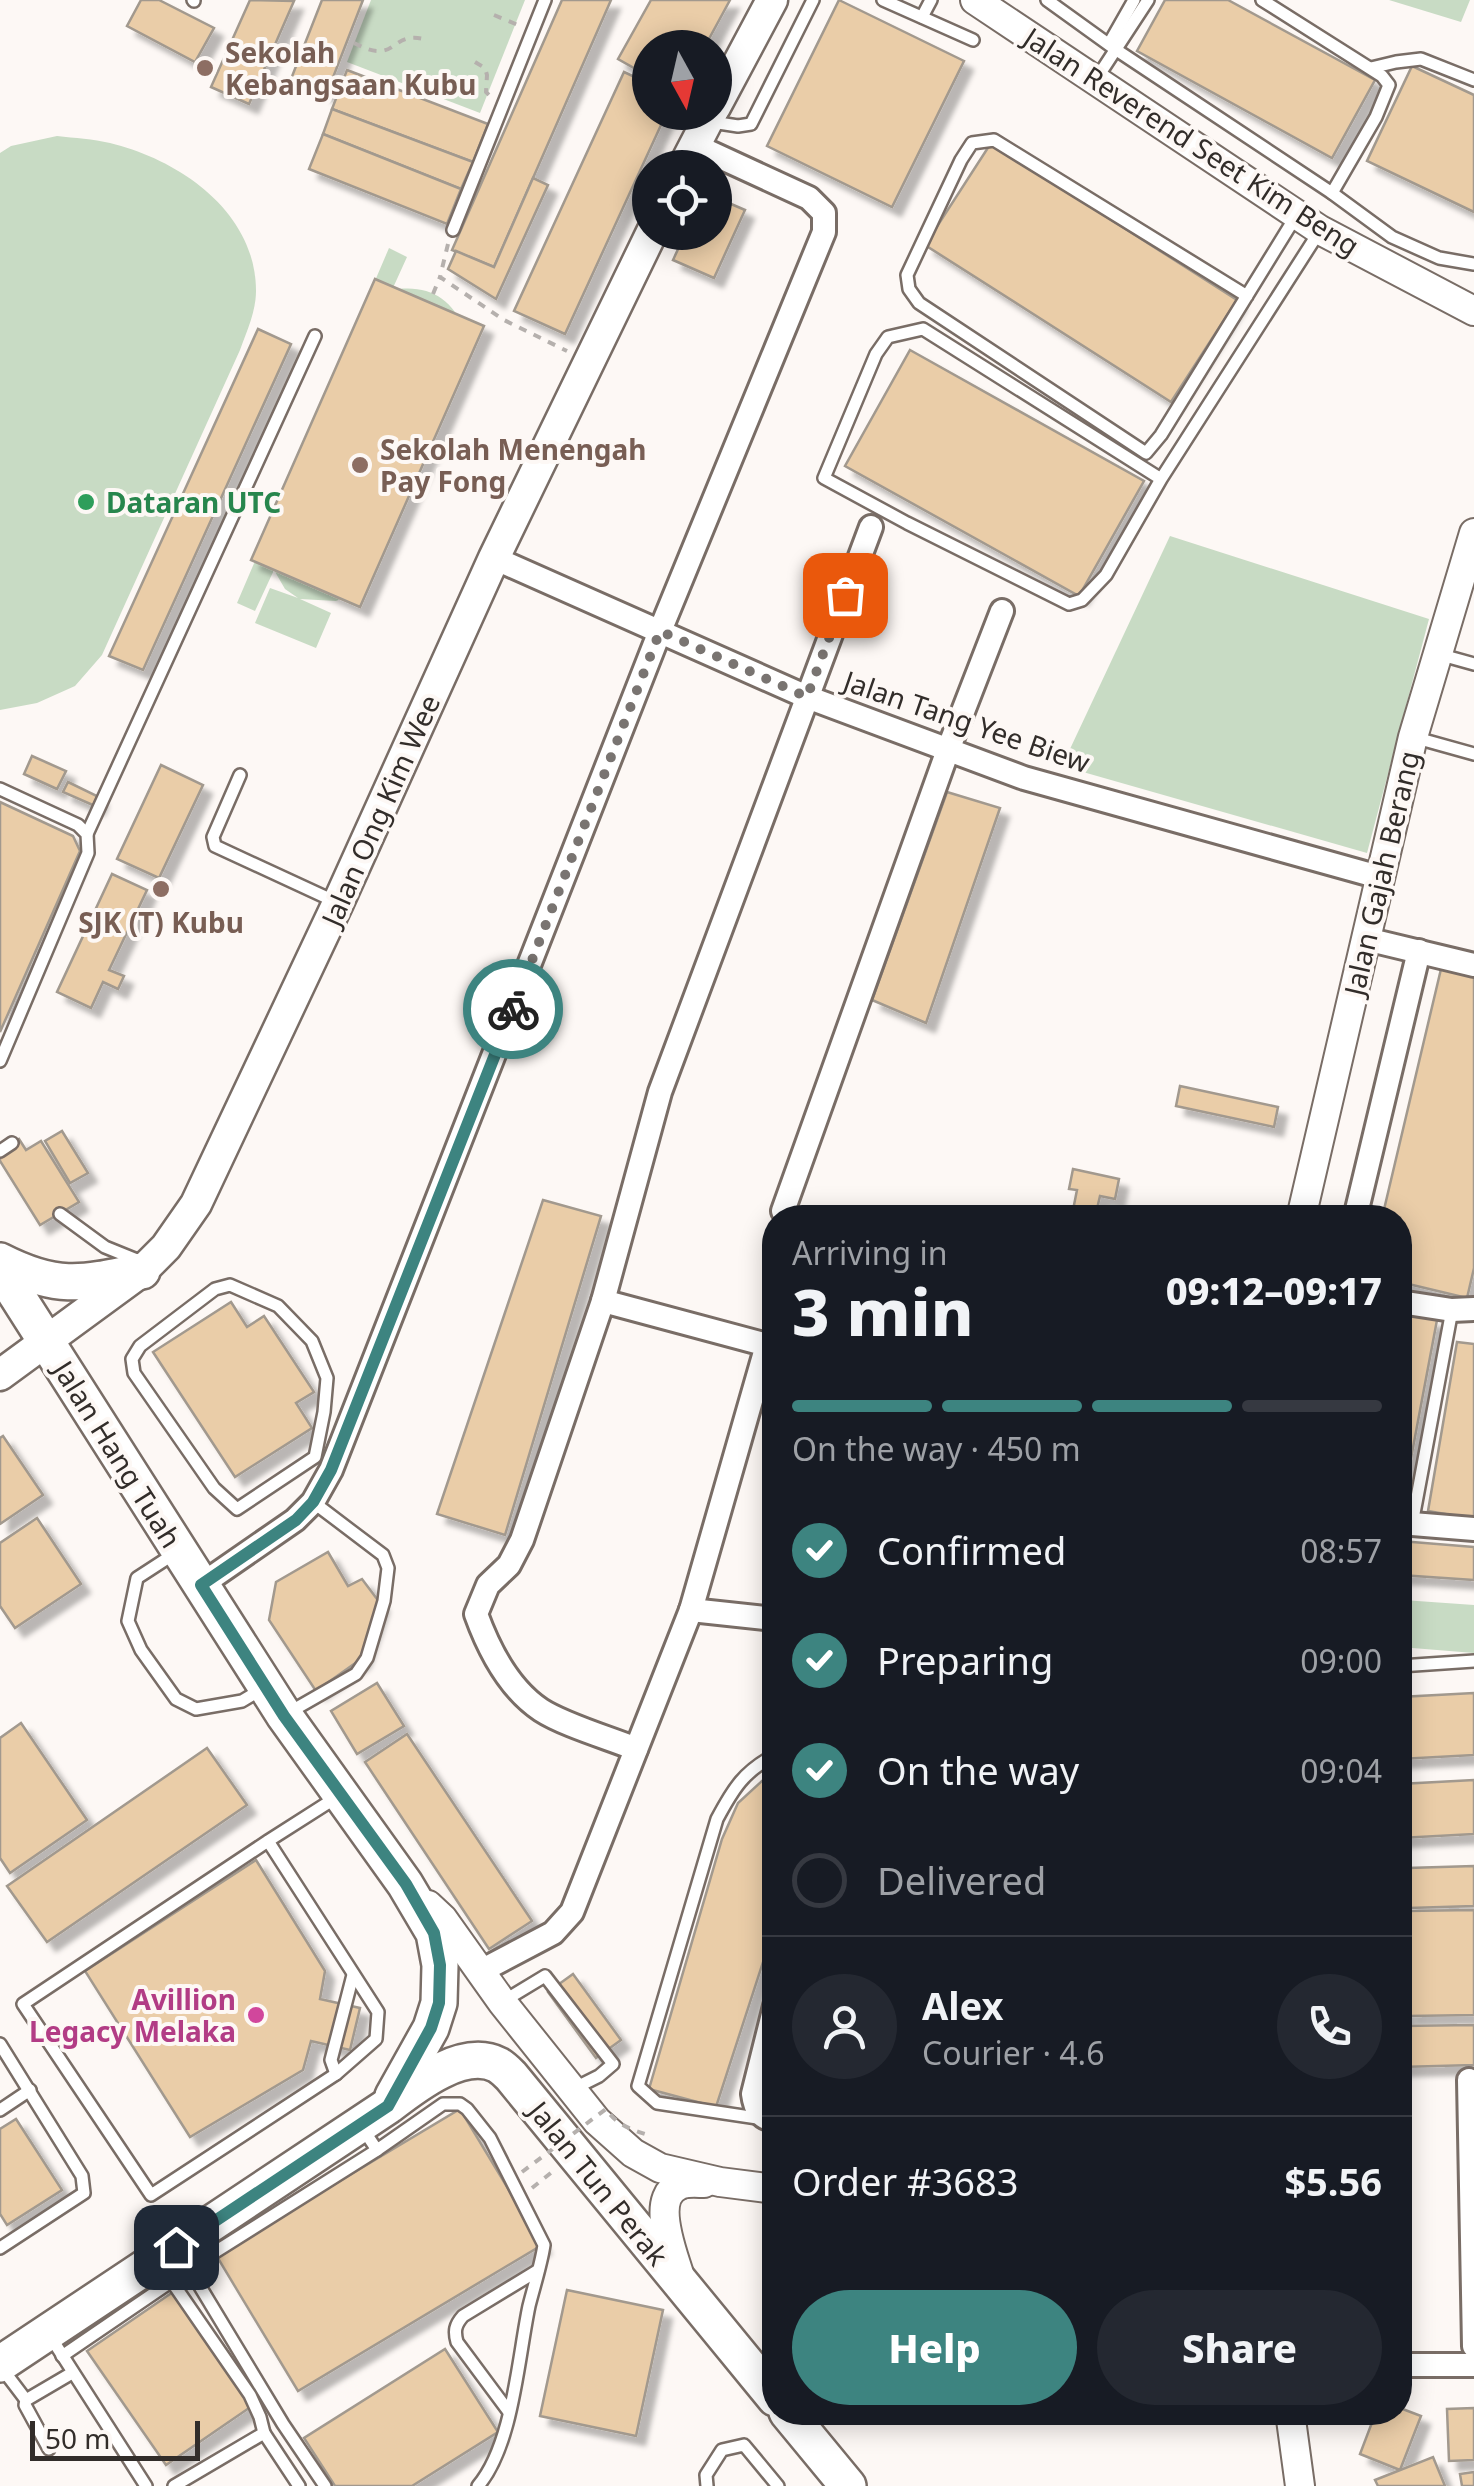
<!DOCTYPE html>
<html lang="en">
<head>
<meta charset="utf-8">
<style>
  :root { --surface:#171b24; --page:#242831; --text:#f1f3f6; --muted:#9ea1a6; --line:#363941; --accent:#3d8480 }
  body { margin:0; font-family:"Noto Sans",sans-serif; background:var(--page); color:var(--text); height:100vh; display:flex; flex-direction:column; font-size:38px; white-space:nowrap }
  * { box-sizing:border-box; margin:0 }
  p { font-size:32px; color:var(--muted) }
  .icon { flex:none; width:55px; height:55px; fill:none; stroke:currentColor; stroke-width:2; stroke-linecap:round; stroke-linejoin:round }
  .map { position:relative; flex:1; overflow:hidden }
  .details { position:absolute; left:762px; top:1205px; width:650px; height:1220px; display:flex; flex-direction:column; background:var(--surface); border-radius:40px; box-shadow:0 5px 25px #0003 }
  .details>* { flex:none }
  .needle { width:65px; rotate:172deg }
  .buttons { position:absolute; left:632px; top:30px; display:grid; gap:20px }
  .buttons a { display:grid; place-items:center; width:100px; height:100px; border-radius:50%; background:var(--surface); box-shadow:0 5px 25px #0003; font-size:50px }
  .scale { position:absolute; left:30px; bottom:25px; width:170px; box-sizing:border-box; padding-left:10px; border:5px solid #322d2a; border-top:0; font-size:28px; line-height:35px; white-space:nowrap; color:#322d2a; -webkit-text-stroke:8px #fdf8f5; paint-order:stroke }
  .pin { position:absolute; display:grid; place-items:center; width:85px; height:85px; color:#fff; margin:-42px; border-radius:20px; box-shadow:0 5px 15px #0006 }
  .courier { position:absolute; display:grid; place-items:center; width:100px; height:100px; margin:-50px; border:8px solid #3d8480; border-radius:50%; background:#fff; color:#222; box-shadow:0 2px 12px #0007 }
  .head em { font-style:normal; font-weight:800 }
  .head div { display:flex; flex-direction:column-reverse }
  .head { display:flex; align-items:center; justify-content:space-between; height:170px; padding:0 30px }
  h1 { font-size:65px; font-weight:800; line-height:75px }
  .bar { display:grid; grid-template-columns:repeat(4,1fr); gap:15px 10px; align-content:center; height:120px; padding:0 30px }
  .bar i { height:12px; border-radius:8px; background:var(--line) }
  .bar .selected { background:var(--accent) }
  .bar p { grid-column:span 4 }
  .line { display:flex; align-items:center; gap:25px; padding:0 30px; border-top:2px solid var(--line) }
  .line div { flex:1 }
  .round { display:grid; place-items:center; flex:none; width:105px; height:105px; border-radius:52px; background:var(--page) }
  ol { padding:0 30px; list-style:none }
  li { display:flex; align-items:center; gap:30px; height:110px }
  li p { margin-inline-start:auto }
  li .icon { padding:10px; border-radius:50%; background:var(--accent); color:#fff; stroke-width:4 }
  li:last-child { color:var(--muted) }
  li i { width:55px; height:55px; border:5px solid var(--line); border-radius:50% }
  .button { display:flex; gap:20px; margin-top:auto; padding:20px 30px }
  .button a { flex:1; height:115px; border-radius:60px; background:var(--accent); color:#fff; font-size:40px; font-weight:800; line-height:115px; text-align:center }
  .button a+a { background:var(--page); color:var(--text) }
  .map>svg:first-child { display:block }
  .green { fill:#c8dbc4 }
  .building { fill:#eacda8; stroke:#a2998e; stroke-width:2.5; filter:url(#shadow) }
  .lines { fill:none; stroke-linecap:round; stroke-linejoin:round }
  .service-casing { stroke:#796d66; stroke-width:16 }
  .minor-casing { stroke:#796d66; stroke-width:28 }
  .tertiary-casing { stroke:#796d66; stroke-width:32 }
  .secondary-casing { stroke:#796d66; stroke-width:35 }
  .primary-casing { stroke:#796d66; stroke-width:40 }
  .path { stroke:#b5b0ad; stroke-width:4; stroke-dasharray:8 8; stroke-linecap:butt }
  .service { stroke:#fff; stroke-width:11 }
  .minor { stroke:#fff; stroke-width:22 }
  .tertiary { stroke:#fff; stroke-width:28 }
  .secondary { stroke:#fff; stroke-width:30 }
  .primary { stroke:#fff; stroke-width:35 }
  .path-bridge { stroke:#b5b0ad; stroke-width:4; stroke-dasharray:8 8; stroke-linecap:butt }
  .done { stroke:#797471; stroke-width:10; stroke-dasharray:0 18 }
  .route { stroke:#3d8480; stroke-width:12 }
  .education-dot { fill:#8d6e63; stroke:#fdf8f5; stroke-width:4 }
  .leisure-dot { fill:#2e9e5b; stroke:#fdf8f5; stroke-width:4 }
  .hotel-dot { fill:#d1479c; stroke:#fdf8f5; stroke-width:4 }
  .labels { text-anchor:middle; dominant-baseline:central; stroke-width:8; stroke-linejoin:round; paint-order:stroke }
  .education-label { font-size:28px; font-weight:bold; fill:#785e54; stroke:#fdf8f5; text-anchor:start }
  .street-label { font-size:28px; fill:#322d2a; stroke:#fdf8f5 }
  .leisure-label { font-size:28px; font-weight:bold; fill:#27864d; stroke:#fdf8f5; text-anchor:start }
  .hotel-label { font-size:28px; font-weight:bold; fill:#b23c85; stroke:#fdf8f5; text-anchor:end }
</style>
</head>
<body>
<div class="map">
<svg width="1474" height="2486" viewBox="0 0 1474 2486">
  <defs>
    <filter id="shadow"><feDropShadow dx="9" dy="9" stdDeviation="2.5" flood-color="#0004"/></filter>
  </defs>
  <rect width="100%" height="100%" fill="#fdf8f5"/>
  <!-- green -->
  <g class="green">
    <path d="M371 0H525L480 113 347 62Z"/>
    <path d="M1389 0H1470L1461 22Z"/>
    <path d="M57 136C75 138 93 139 110 143 180 160 256 212 256 291 256 311 247 331 240 350L102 655 75 686 37 703 0 710V153L11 146Z"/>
    <path d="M389 248 407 257 392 290C427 284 451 297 465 330L354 593 336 601 300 599 331 613 316 648 255 623 270 588 298 598 285 589 274 570 255 611 237 603Z"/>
    <path d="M1170 536 1429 619 1367 853 1062 766Z"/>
    <path d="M1403 1600 1474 1605V1653L1400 1647Z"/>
  </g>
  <!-- building -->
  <g class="building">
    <path d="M141 0H159L214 28 195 62 127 26Z"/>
    <path d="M250 0 294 1 249 104 211 87Z"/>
    <path d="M322 0H363L327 93 291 79Z"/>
    <path d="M562 0H611L494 267 452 250Z"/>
    <path d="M651 0H730L704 48H650V77L618 59Z"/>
    <path d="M839 0 964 61 892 207 767 146Z"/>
    <path d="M1165 0H1228L1375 80 1332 158 1137 51Z"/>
    <path d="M1412 66 1474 95V212L1367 161Z"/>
    <path d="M347 70 488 124 473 162 332 109Z"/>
    <path d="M624 72 650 84V112H667L565 334 514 311Z"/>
    <path d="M332 109 473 162 461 189 323 134Z"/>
    <path d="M323 134 461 189 447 224 309 169Z"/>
    <path d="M991 143 1237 300 1171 402 925 245Z"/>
    <path d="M533 178 548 185 496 299 448 269 456 251 494 267Z"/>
    <path d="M715 197 745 210 714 278 673 260 686 232H715Z"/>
    <path d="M375 279 484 326 360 607 251 560Z"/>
    <path d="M258 329 291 344 143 670 109 656Z"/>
    <path d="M910 350 1144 481 1079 596 845 466Z"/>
    <path d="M32 756 66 771 57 789 24 774Z"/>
    <path d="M161 765 203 785 159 878 117 859Z"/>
    <path d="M68 782 99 797 95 806 63 792Z"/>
    <path d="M947 792 1000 808 926 1023 872 1000Z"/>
    <path d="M0 802 73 836 80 851 0 1032Z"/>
    <path d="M112 874 147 890 109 970 124 976 118 989 103 982 91 1008 57 992Z"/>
    <path d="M1441 969 1474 977V1268L1467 1298 1400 1282V1218H1382Z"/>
    <path d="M1180 1086 1278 1107 1274 1127 1176 1106Z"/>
    <path d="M62 1131 88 1173 70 1183 45 1141Z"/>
    <path d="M19 1139 26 1150 41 1141 79 1202 40 1225 0 1161V1151Z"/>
    <path d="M1073 1169 1119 1179 1115 1199 1100 1196 1096 1213 1102 1218H1063L1065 1208 1073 1210 1077 1190 1069 1189Z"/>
    <path d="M543 1200 601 1216 505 1535 437 1514Z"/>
    <path d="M231 1302 247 1327 264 1316 314 1392 296 1403 312 1428 235 1477 153 1352Z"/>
    <path d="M1400 1313 1437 1320 1402 1506 1400 1505Z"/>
    <path d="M1457 1342 1474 1344V1519L1428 1511Z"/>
    <path d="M3 1436 43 1495 0 1524V1438Z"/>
    <path d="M37 1518 81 1584 15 1628 0 1606V1543Z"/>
    <path d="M1400 1541 1474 1547V1580L1400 1575Z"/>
    <path d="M328 1552 348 1586 362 1579 380 1603 361 1659 316 1691 269 1620 276 1582Z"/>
    <path d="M377 1683 404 1726 357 1754 331 1711Z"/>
    <path d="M1474 1693V1755L1400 1759V1697Z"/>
    <path d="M21 1723 87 1820 10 1873 0 1858V1738Z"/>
    <path d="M407 1734 532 1921 489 1949 365 1762Z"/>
    <path d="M207 1748 247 1805 47 1942 7 1886Z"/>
    <path d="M775 1769V1925L716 2107 649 2089 722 1839 738 1803Z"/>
    <path d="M1474 1780V1834L1400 1838V1784Z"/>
    <path d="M256 1860 325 1971 320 1999 360 2008 350 2050 311 2041 303 2070 190 2137 85 1971Z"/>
    <path d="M1474 1866V1906L1409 1908 1408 1868Z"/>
    <path d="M1400 1897 1405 2025H1400Z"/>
    <path d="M1474 1910V2015L1408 2016 1406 1911Z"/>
    <path d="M573 1974 621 2040 596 2058 548 1992Z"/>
    <path d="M1474 2025V2065L1400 2067V2026Z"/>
    <path d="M460 2109 542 2245 298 2391 216 2255Z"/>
    <path d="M16 2119 62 2190 7 2225 0 2214V2129Z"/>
    <path d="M567 2290 663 2310 636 2436 540 2416Z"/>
    <path d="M173 2292 252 2406 166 2465 87 2351Z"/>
    <path d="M445 2349 498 2432 412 2486H335L304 2438Z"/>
    <path d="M1400 2408 1421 2416 1400 2470 1360 2454 1376 2412H1400Z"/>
    <path d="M1474 2408V2460L1449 2461 1447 2409Z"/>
    <path d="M1433 2457 1445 2486H1378L1375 2480Z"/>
    <path d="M1474 2472V2486H1462L1460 2474Z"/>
  </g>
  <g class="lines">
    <!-- service casing -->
    <g class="service-casing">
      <g id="service">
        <path d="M193 0 194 1"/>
        <path d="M883 0 973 40"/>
        <path d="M1047 0 1115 49 1332 193 1392 237 1439 258 1474 264"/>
        <path d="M1262 0 1382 76 1389 85 1376 117 1332 193"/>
        <path d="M922 17 931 0"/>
        <path d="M1109 44 1134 0"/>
        <path d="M1371 68 1396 62 1421 59 1474 80"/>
        <path d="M1095 81 1148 0"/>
        <path d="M712 122 738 126 751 124 813 0"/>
        <path d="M453 230 545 0"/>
        <path d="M1247 296 994 140 972 143 961 160 907 275 909 289 919 303 1146 453 1161 435 1296 216"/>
        <path d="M1161 479 923 329 888 337 876 354 824 478 907 523 1069 604 1082 600 1106 575 1161 479 1319 232"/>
        <path d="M1438 654 1474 664"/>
        <path d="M1413 737 1474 754"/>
        <path d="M240 775 213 837 215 846 334 901"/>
        <path d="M0 789 78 825 87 834 88 853 0 1061"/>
        <path d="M87 834 315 336"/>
        <path d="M0 1151 12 1143"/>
        <path d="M60 1214 105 1247 142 1262"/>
        <path d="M230 1285 278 1306 312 1341 327 1378 324 1412 315 1457 237 1509 214 1488 134 1373 132 1359 140 1346 215 1289Z"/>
        <path d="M1412 1524 1452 1310"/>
        <path d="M177 1552 137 1578 128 1621 141 1650 176 1699 196 1709 242 1701 262 1689"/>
        <path d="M1400 1666 1474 1661"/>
        <path d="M288 1713 356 1674 367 1658 384 1601 388 1568 383 1555 313 1502"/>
        <path d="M268 1841 378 2012 376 2039 336 2074 151 2195 23 2004 268 1841 337 1797"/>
        <path d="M502 2002 545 1976 613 2064 599 2076 571 2090"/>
        <path d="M0 2044 82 2176 84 2193 0 2248"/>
        <path d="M336 2074 331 2060 353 1975"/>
        <path d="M0 2110 30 2090"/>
        <path d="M764 2119 657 2103 638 2086 717 1819C733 1789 744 1771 775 1755"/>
        <path d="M363 2129 377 2150 443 2104H460L467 2109 490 2138 544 2245C541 2265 534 2286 529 2306 518 2358 513 2445 478 2486"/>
        <path d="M178 2250 283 2424 325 2486"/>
        <path d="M159 2263 250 2395 260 2417 264 2433 174 2486"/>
        <path d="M188 2269 377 2150"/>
        <path d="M50 2336 146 2486"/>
        <path d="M62 2356 172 2281"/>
        <path d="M1 2367 26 2400"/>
        <path d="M509 2412 457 2342C454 2331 455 2325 463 2316L537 2271"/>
        <path d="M264 2433 299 2486"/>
        <path d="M49 2449 25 2405 26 2400 72 2373"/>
        <path d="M707 2486 706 2475 722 2450 744 2445 778 2486"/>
      </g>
    </g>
    <!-- minor casing -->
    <g class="minor-casing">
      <g id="minor">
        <path d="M494 558 807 697 1024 778 1379 877"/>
        <path d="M1366 939 1474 965"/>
        <path d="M783 1211 948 750 1002 611"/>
        <path d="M1355 1218 1419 951"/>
        <path d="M1400 1302 1452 1310 1474 1309"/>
        <path d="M1400 1523 1474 1529"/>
        <path d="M201 1585 295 1520 313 1502 331 1470 660 631 824 232V213L809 198 694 145"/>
        <path d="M691 1610 775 1619"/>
        <path d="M636 1749C609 1738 564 1725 541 1710 508 1688 489 1650 476 1614L488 1585 509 1565 522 1540 603 1301 660 1092 871 527"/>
        <path d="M481 1971 553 1933 572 1912 691 1610 767 1345 603 1301"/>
        <path d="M775 2006 753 2094C755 2109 760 2118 775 2121"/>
        <path d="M1469 2080 1474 2346"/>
        <path d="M1400 2365H1474"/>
      </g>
    </g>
    <!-- tertiary casing -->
    <g class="tertiary-casing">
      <g id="tertiary">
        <path d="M975 0 1320 230 1474 311"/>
        <path d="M1301 1218 1413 737 1474 533"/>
        <path d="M428 1905 443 1919 502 2002 597 2121 633 2153 660 2168 720 2182 775 2189"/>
        <path d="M679 2274C673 2253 649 2196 680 2185 686 2182 697 2183 704 2183"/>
        <path d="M1290 2412 1300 2486"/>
      </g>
    </g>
    <!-- secondary casing -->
    <g class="secondary-casing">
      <g id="secondary">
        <path d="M715 107 772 0"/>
        <path d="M683 168 712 112"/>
        <path d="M0 1375 142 1271 166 1247 196 1204 338 903 494 558 652 232"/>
      </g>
    </g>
    <!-- primary casing -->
    <g class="primary-casing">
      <g id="primary">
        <path d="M0 1261C57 1290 81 1284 142 1271"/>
        <path d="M0 1269 284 1715 405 1884 434 1933 440 1965 439 2003 431 2028 393 2096"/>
        <path d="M0 2364 388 2106C414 2086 463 2047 498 2065 503 2068 507 2072 511 2076L775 2398"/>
        <path d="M787 2412 848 2486"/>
      </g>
    </g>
    <!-- path -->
    <g class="path">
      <path d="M494 15 518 25"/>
      <path d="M354 43C362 47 370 51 378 51 396 52 397 33 424 39"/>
      <path d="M475 62 485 68 487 75 486 92 489 95"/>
      <path d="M448 244 440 277 504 320 567 351"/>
      <path d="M433 294 440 277"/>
      <path d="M532 2188 552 2172"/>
    </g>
    <!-- service -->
    <use href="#service" class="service"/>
    <!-- minor -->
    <use href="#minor" class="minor"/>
    <!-- tertiary -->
    <use href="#tertiary" class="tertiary"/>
    <!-- secondary -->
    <use href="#secondary" class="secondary"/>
    <!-- primary -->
    <use href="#primary" class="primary"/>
    <!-- path-bridge -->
    <path class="path-bridge" d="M522 2172 606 2109C615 2123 629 2129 645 2134"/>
  </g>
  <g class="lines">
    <!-- done -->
    <path class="done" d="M513 1009 660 631 807 697 845 595"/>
    <!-- route -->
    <path class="route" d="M176 2247 388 2106 431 2028 439 2003 440 1965 434 1933 406 1884 284 1716 201 1585 296 1520 313 1502 331 1470 513 1009"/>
  </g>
  <!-- markers -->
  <g class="education-dot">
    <circle cx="205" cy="68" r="10"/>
    <circle cx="360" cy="465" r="10"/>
    <circle cx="161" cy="889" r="10"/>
  </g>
  <circle class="leisure-dot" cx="86" cy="502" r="10"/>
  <circle class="hotel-dot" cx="256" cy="2015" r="10"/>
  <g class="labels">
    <!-- education labels -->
    <g class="education-label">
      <text x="225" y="52">Sekolah<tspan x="225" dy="32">Kebangsaan Kubu</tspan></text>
      <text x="380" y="449">Sekolah Menengah<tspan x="380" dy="32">Pay Fong</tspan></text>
      <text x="161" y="922" text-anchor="middle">SJK (T) Kubu</text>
    </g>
    <!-- street labels -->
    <g class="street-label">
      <text transform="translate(1192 141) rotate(33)">Jalan Reverend Seet Kim Beng</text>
      <text transform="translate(967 721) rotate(19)">Jalan Tang Yee Biew</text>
      <text transform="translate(380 810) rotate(-66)">Jalan Ong Kim Wee</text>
      <text transform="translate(1381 873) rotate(-77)">Jalan Gajah Berang</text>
      <text transform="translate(118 1454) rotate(58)">Jalan Hang Tuah</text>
      <text transform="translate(599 2183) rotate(51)">Jalan Tun Perak</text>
    </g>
    <!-- leisure labels -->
    <g class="leisure-label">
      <text x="106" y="502">Dataran UTC</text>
    </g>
    <!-- hotel labels -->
    <g class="hotel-label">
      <text x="236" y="1999">Avillion<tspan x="236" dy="32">Legacy Melaka</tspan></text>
    </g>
  </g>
</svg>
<div class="buttons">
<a><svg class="needle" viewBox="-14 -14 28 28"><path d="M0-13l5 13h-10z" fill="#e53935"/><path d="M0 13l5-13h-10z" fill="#9ea1a6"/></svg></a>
<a><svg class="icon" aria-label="locate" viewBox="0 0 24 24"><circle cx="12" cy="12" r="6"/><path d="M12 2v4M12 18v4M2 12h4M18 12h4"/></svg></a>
</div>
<div class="scale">50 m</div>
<div class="pin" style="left:845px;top:595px;background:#ea580c"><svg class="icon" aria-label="bag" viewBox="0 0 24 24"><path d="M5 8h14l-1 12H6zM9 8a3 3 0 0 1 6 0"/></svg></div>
<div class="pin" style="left:176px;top:2247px;background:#1f2937"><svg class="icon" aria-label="home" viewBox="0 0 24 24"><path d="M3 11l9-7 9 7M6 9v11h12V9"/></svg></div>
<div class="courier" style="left:513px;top:1009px"><svg class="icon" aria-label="bike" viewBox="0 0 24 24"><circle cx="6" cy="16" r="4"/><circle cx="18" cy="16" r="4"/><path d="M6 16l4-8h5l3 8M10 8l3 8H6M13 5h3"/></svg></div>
<section class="details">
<div class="head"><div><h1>3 min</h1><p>Arriving in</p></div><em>09:12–09:17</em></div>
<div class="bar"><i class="selected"></i><i class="selected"></i><i class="selected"></i><i></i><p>On the way · 450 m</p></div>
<ol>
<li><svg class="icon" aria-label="check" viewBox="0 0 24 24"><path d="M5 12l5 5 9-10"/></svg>Confirmed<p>08:57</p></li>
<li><svg class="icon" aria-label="check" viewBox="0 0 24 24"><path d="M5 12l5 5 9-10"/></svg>Preparing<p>09:00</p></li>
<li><svg class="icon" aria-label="check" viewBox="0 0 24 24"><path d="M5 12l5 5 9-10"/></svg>On the way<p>09:04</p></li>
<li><i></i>Delivered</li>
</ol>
<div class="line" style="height:180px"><a class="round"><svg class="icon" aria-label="person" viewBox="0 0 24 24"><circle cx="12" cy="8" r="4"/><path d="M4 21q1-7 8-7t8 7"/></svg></a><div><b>Alex</b><p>Courier · 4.6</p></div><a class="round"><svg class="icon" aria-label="phone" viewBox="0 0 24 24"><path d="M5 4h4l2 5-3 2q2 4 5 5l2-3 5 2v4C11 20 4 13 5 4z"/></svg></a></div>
<div class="line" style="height:130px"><div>Order #3683</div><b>$5.56</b></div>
<div class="button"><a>Help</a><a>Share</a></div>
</section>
</div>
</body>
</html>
